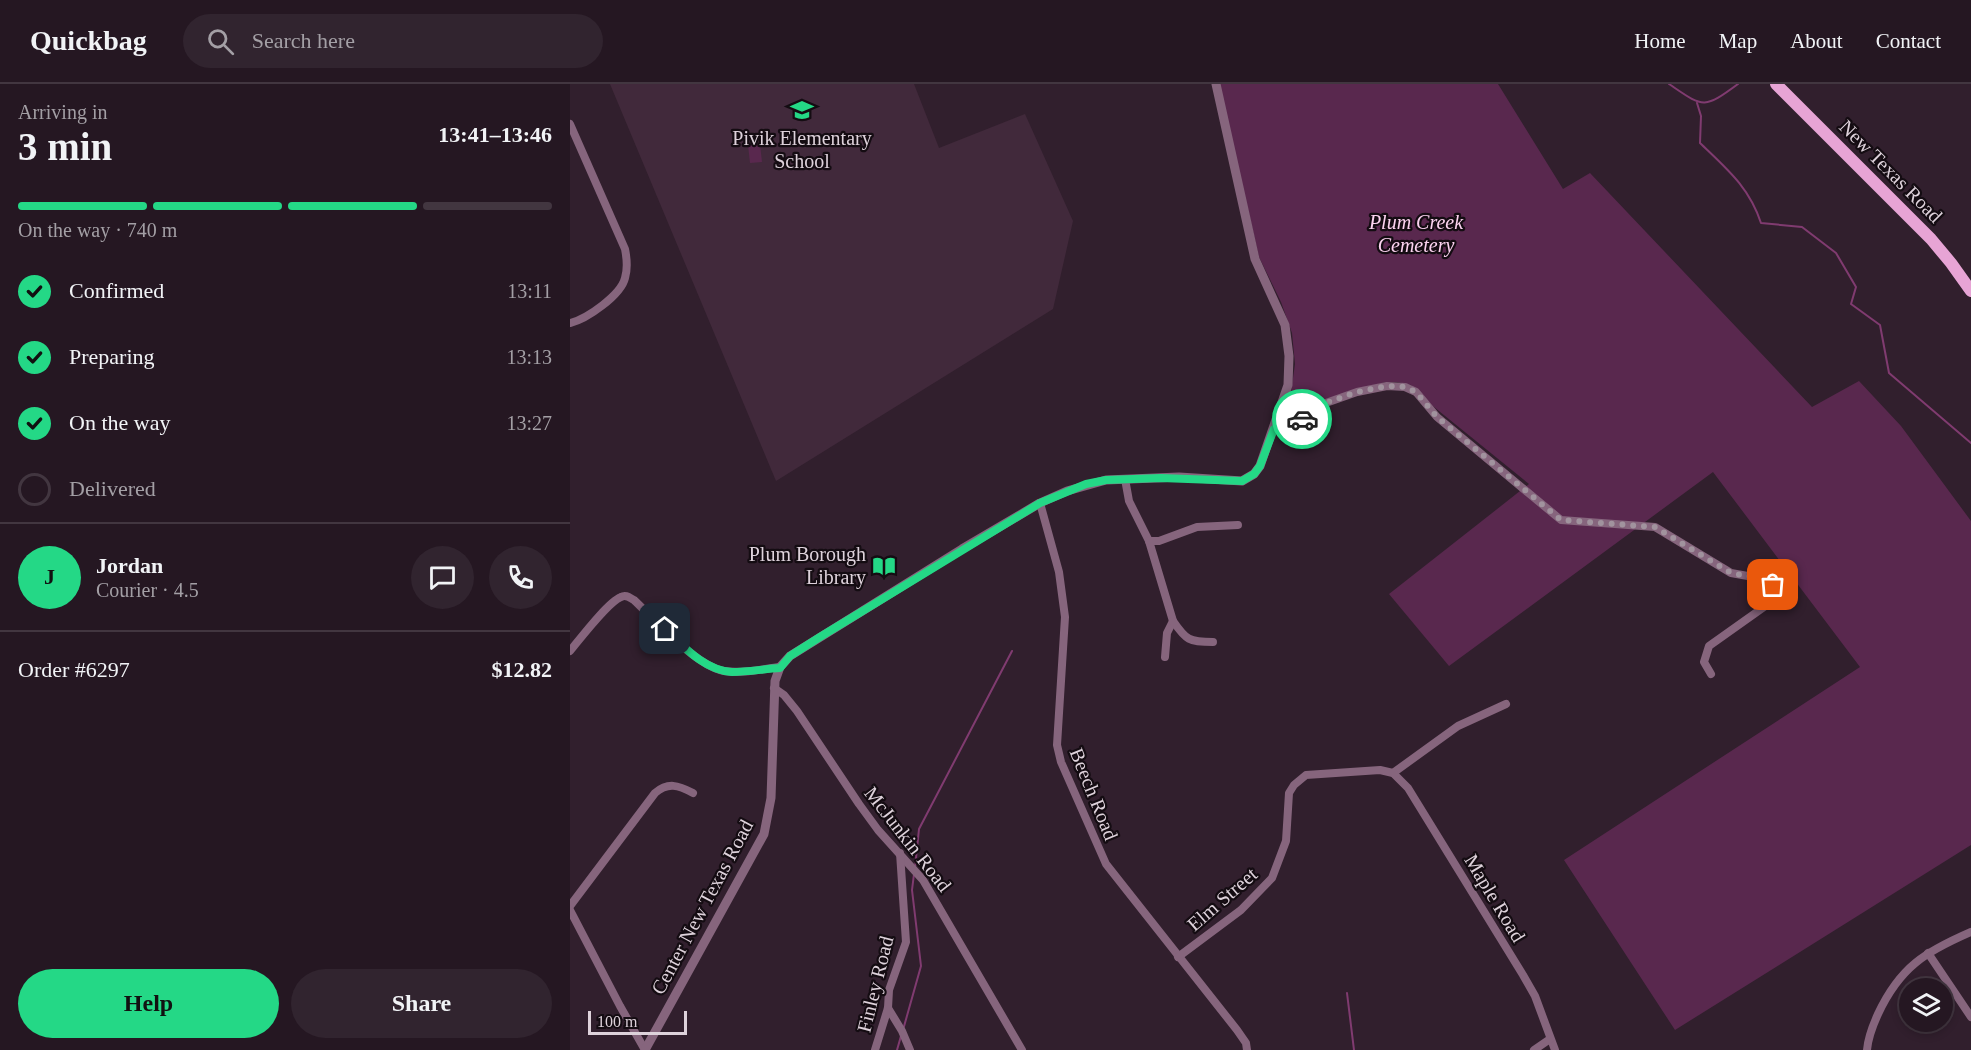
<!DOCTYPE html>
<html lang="en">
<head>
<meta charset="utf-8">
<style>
  :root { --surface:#251722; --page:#31242f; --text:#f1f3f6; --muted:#a39fa5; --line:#423640; --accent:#24d886 }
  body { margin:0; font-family:"Times New Roman",serif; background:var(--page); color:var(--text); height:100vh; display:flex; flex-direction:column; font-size:22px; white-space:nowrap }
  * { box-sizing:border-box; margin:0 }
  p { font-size:20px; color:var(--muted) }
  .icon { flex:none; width:33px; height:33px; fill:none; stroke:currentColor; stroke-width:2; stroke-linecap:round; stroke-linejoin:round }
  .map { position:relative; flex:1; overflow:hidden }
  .sheet { display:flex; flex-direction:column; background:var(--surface); width:570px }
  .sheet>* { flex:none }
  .tools { position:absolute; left:1329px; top:894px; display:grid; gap:12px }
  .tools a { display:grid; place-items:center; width:54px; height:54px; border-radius:50%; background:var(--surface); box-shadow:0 3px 9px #0003,0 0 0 2px var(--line); font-size:30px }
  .scale { position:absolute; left:18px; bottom:15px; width:99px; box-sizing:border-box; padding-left:6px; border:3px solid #ded2db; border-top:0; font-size:16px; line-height:21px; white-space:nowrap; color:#ded2db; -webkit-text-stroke:4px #140c12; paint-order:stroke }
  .pin { position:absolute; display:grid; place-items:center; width:51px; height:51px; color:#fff; margin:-26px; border-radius:12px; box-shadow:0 3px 9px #0006 }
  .courier { position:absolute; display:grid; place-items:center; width:60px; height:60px; margin:-30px; border:4px solid #24d886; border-radius:50%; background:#fff; color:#222; box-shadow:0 2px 8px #0007 }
  .summary em { font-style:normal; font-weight:700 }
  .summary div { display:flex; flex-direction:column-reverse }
  .summary { display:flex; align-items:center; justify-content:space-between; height:102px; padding:0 18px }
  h1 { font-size:39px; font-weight:700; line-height:45px }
  .bar { display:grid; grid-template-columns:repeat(4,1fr); gap:9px 6px; align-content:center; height:72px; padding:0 18px }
  .bar i { height:8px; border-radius:4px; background:var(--line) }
  .bar .selected { background:var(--accent) }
  .bar p { grid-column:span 4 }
  .line { display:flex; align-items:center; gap:15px; padding:0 18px; border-top:2px solid var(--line) }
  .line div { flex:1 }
  .round { display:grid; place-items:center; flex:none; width:63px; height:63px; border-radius:32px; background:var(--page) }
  ol { padding:0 18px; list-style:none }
  li { display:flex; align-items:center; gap:18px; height:66px }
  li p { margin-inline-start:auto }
  li .icon { padding:6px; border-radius:50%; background:var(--accent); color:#111; stroke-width:4 }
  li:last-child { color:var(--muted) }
  li i { width:33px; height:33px; border:3px solid var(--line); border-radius:50% }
  .primary-button { display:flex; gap:12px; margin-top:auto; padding:12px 18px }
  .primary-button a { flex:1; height:69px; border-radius:36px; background:var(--accent); color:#111; font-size:24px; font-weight:700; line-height:69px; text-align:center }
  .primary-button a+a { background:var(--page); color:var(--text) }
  header { display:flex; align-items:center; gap:36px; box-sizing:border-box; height:84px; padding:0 30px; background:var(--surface); border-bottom:2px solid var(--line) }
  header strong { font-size:28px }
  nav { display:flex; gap:33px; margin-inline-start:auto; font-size:21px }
  .search { width:420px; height:54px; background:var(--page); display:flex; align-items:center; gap:15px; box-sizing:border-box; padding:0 21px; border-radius:33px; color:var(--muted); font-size:22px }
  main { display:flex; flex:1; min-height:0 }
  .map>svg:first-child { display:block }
  .built { fill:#41293b }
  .green { fill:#59284e }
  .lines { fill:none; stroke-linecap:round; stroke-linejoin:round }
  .stream { stroke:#803b70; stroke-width:2 }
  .minor { stroke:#86657d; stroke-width:8 }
  .tertiary { stroke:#86657d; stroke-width:9 }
  .primary { stroke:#e7a4d5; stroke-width:12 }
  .done { stroke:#a1939e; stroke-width:6; stroke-dasharray:0 10.8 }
  .route { stroke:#24d886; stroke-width:8 }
  .labels { text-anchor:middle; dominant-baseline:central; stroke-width:4.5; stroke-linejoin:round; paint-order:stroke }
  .poi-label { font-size:20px; fill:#ded2db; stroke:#140c12 }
  .street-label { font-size:20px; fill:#ded2db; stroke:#140c12 }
  .park-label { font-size:20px; font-style:italic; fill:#fcd3f0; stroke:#140c12 }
</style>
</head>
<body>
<header>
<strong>Quickbag</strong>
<div class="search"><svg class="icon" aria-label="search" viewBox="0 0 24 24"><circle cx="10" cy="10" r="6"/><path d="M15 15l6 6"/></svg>Search here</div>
<nav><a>Home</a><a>Map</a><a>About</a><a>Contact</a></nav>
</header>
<main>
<section class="sheet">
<div class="summary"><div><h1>3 min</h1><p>Arriving in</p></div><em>13:41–13:46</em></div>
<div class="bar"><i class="selected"></i><i class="selected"></i><i class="selected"></i><i></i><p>On the way · 740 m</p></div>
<ol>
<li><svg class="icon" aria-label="check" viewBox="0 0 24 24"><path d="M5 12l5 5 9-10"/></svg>Confirmed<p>13:11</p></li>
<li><svg class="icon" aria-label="check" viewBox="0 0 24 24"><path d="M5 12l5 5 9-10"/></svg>Preparing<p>13:13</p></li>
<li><svg class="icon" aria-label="check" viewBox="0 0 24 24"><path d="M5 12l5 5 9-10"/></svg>On the way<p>13:27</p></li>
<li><i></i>Delivered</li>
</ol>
<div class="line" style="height:108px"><b class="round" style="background:var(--accent);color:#111">J</b><div><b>Jordan</b><p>Courier · 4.5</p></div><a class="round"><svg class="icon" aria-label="chat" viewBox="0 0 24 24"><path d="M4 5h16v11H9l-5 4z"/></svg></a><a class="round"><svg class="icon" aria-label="phone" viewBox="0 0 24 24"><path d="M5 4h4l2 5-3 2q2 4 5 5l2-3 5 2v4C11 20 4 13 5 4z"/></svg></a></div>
<div class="line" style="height:78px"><div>Order #6297</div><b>$12.82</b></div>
<div class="primary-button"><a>Help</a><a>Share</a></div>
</section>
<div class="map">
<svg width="1401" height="966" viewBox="0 0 1401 966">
  <rect width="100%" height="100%" fill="#311f2d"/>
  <!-- built -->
  <path class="built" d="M40 0H344L369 64 455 30 503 137 483 225 206 397Z"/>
  <!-- green -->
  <g class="green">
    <path d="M649 0H928L993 105 1020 89 1242 323 1289 297 1331 342 1401 437V761L1105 946 994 776 1290 583 1143 388 879 582 819 510 959 400 864 323 841 301 827 298H816L784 306 762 314 711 338 721 308 725 280 722 249 711 218 689 173Z"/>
    <path d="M190 60 192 78 180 79 178 61Z"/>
  </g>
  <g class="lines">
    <!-- stream -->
    <g class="stream">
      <path d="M1099 0C1133 23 1133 26 1168 0"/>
      <path d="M1127 19 1131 32 1130 59C1157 85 1179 103 1191 139L1232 143 1266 169 1286 203 1281 220 1310 241 1319 289 1401 359"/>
      <path d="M345 784 349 745 442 567"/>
      <path d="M777 909 784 966"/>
      <path d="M333 946 351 882 342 806 344 790"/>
      <path d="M327 966 331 952"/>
    </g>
    <!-- minor -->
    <g class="minor">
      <path d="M0 40 55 165C57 175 58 184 55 194 51 211 17 235 0 239"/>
      <path d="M704 345H716L753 320 787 308 817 302 835 303 846 308 867 333 991 436 1085 443 1161 489 1189 494 1203 501 1201 518 1139 562 1134 578 1141 590"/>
      <path d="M555 395 559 417 579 457 603 537 597 549 595 573"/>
      <path d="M470 419 489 488 495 533 487 661 491 678 536 780 667 946 676 959 677 966"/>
      <path d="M579 457H589L627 443 668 441"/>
      <path d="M603 537C616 556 619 558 643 558"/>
      <path d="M0 567C10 555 38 518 51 513 56 510 60 514 64 516 85 536 126 582 154 587 172 590 192 585 210 583"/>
      <path d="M204 604 214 611 227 627 289 720 308 746 353 796 452 966"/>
      <path d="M823 689 888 642 936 620"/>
      <path d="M0 822 85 709C98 698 108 701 123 709"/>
      <path d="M0 826 50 922 75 966"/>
      <path d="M1358 869 1401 933"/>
      <path d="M608 873 671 826 702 794 716 757 719 709 724 701 736 691 810 686 823 689 838 704 953 891 965 912 985 966"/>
      <path d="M318 924 332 947 340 966"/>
      <path d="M305 966 318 924 319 906 336 858 330 769"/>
      <path d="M964 966 980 955"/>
      <path d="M1297 966C1298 954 1303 941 1308 930 1330 883 1355 868 1401 848"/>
    </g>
    <!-- tertiary -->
    <path class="tertiary" d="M75 966 194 750 201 714 205 597 210 583 220 572 392 465 470 419 497 407 536 396 609 393 672 397 684 390 690 382 718 301 719 272 715 241 685 175 646 0"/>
    <!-- primary -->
    <path class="primary" d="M1206 0 1361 155 1381 179 1401 207"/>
  </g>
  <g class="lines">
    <!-- done -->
    <path class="done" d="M732 335 753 320 787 308 817 302 835 303 846 308 867 333 991 436 1085 443 1161 489 1189 494 1203 501"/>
    <!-- route -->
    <path class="route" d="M95 545C113 562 135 587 162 588 177 588 194 585 210 584L220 572 250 553 470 419 516 400 536 396 591 394 672 397 684 390 690 382 704 345H716L732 335"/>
  </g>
  <!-- icons -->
  <defs>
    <g id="school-bare" transform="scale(1.8)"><path d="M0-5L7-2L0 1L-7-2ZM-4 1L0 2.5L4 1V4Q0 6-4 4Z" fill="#24d886" stroke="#140c12" stroke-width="2.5" paint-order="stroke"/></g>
    <g id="library-bare" transform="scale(1.8)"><path d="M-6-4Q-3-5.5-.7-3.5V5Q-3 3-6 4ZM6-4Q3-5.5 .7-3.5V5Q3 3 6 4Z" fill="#24d886" stroke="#140c12" stroke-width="2.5" paint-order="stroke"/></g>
  </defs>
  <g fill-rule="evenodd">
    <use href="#school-bare" x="232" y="26"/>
    <use href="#library-bare" x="314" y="482"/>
  </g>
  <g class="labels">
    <!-- poi labels -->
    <g class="poi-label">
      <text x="232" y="54">Pivik Elementary<tspan x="232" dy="23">School</tspan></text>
      <text x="296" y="470" text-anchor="end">Plum Borough<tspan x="296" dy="23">Library</tspan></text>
    </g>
    <!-- street labels -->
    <g class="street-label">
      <text transform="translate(1321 87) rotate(45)">New Texas Road</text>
      <text transform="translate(524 710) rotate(68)">Beech Road</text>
      <text transform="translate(338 755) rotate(52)">McJunkin Road</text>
      <text transform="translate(925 814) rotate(59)">Maple Road</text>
      <text transform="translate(652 815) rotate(-41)">Elm Street</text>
      <text transform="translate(132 823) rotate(-62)">Center New Texas Road</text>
      <text transform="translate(305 900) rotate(-76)">Finley Road</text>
    </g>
    <!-- park labels -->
    <g class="park-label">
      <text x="846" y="138">Plum Creek<tspan x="846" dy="23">Cemetery</tspan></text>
    </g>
  </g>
</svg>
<div class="tools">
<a><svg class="icon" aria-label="layers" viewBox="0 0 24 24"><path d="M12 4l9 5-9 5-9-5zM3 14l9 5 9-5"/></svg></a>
</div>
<div class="scale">100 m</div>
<div class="pin" style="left:1203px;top:501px;background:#ea580c"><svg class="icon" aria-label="bag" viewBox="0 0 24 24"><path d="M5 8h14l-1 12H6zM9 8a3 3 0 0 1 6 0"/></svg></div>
<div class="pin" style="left:95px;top:545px;background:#1f2937"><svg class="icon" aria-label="home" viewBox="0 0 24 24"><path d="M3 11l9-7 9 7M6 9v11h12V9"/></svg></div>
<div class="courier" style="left:732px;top:335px"><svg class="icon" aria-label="car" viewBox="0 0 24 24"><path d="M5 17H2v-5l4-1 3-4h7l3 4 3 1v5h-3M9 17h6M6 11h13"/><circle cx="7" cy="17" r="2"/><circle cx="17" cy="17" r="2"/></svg></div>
</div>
</main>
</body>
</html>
